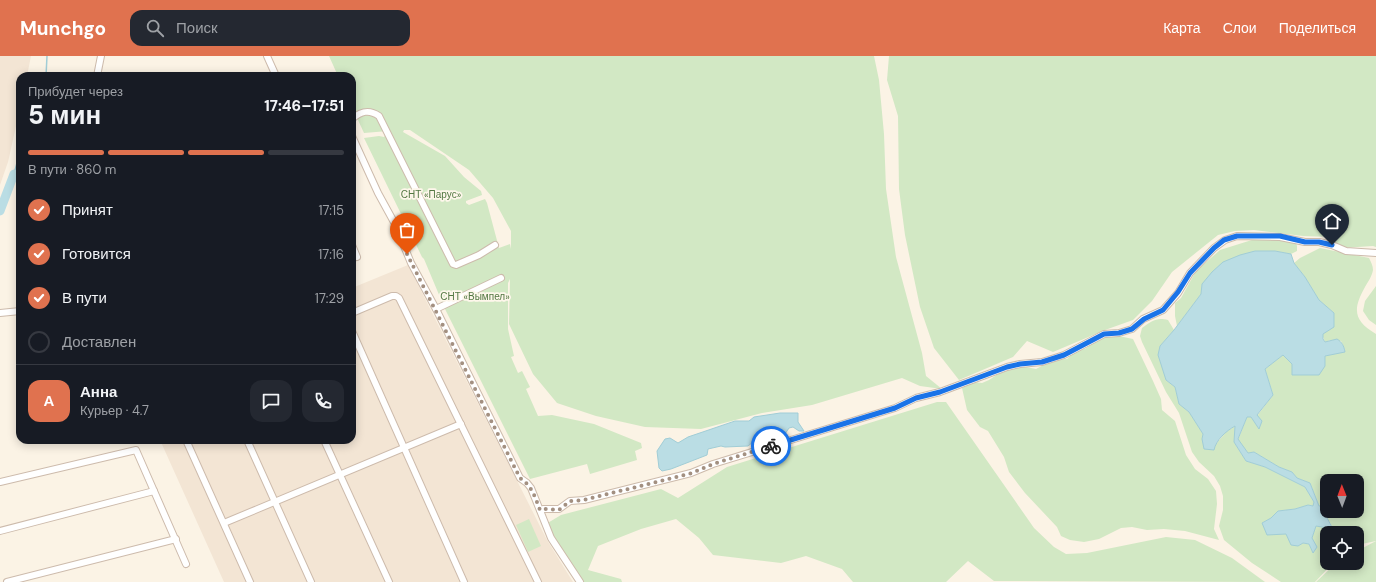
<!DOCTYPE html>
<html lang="ru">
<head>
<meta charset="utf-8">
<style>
  :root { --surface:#171b24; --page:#242831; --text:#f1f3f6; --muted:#9ea1a6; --line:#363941; --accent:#e0724f }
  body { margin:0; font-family:"DM Sans",sans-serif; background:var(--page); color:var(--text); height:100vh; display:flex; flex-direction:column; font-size:15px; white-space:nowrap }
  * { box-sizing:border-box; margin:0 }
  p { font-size:13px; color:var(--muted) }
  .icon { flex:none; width:22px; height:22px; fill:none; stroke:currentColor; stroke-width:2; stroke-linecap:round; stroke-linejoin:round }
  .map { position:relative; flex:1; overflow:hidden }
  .drawer { position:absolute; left:16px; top:16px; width:340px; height:372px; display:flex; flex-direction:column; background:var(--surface); border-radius:12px; box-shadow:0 2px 10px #0003 }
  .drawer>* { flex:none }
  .needle { width:26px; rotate:359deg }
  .fabs { position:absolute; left:1320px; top:418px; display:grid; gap:8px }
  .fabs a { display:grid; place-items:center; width:44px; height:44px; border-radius:8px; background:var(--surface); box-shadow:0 2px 10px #0003; font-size:20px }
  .pin { position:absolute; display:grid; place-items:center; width:34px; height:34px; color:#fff; margin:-41px -17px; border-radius:50% 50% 50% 0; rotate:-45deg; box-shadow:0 0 4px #0007 }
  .pin .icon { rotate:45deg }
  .courier { position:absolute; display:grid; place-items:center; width:40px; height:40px; margin:-20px; border:3px solid #1a73e8; border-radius:50%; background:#fff; color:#222; box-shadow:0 1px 5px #0007 }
  .head em { font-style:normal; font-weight:800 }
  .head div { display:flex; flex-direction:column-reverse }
  .head { display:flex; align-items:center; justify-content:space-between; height:68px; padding:0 12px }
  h1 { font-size:26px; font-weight:800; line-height:30px }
  .bar { display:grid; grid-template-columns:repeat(4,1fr); gap:6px 4px; align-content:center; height:48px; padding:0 12px }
  .bar i { height:5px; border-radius:3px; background:var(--line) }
  .bar .on { background:var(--accent) }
  .bar p { grid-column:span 4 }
  .line { display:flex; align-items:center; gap:10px; padding:0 12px; border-top:1px solid var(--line) }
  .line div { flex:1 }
  .round { display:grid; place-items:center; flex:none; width:42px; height:42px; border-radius:12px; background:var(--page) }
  ol { padding:0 12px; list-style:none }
  li { display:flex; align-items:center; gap:12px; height:44px }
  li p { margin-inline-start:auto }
  li .icon { padding:4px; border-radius:50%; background:var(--accent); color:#fff; stroke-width:4 }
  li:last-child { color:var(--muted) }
  li i { width:22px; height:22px; border:2px solid var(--line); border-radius:50% }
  header { display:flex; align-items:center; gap:24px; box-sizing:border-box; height:56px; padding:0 20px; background:var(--accent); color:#fff }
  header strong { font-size:19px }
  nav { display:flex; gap:22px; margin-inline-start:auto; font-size:14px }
  .search { width:280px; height:36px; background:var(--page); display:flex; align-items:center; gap:10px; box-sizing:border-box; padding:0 14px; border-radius:12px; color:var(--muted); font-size:15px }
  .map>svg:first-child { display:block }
  .residential { fill:#f3e5d4 }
  .green { fill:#d2e8c4; fill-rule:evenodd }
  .water { fill:#badde4; stroke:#a1cdd6 }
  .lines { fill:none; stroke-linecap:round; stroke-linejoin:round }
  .stream { stroke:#a1cdd6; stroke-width:1.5 }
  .river { stroke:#badde4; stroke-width:9 }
  .minor-casing { stroke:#cdbbac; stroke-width:8 }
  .minor { stroke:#fff; stroke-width:6 }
  .done { stroke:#a39081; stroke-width:4; stroke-dasharray:0 7.2 }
  .route { stroke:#1a73e8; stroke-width:5 }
  .labels { text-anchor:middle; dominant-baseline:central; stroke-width:3.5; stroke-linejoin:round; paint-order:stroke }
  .park-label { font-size:10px; fill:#537843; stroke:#fef7eb }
</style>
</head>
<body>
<header>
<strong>Munchgo</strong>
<div class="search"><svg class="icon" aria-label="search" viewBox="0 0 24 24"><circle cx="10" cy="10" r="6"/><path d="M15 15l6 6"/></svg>Поиск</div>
<nav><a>Карта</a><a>Слои</a><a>Поделиться</a></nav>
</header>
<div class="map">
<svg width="1376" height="526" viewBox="0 0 1376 526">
  <rect width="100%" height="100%" fill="#fbf3e5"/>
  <!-- residential -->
  <g class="residential">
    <path d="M0 0H31L27 20H20V52L8 106 0 129Z"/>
    <path d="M408 209 547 484 573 526H224L160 384H352V232Z"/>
  </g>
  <!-- green -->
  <g class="green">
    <path d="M329 0H874L879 24 884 78 886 133 896 201 922 297 926 320 942 333 920 330 902 322 812 349 762 357 701 373 645 371 596 360 557 347 533 318 509 268 510 223 508 227V273L514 300 511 301 518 317 522 315 530 331 526 333 538 360 552 359 594 368 641 387 642 392 635 395 637 404 590 418 587 408 530 423 445 253 424 203 422 201 364 82 379 80 384 81 388 75 364 77 352 51V20H338ZM404 74H410L469 114 493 142 511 175V193L510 188 499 192 487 147 485 143 469 149 466 147V145L482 139 481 135 464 121 445 100 403 76Z"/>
    <path d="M889 0H1376V191L1373 190 1342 192 1330 181 1303 180 1254 174 1235 175 1218 179 1172 216 1152 245 1133 264 1105 274 1053 296 1027 285 1013 301 959 324 934 292 920 251 905 179 899 133 898 60 887 24Z"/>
    <path d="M1255 183 1277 184 1296 187 1297 190V195L1291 198 1275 195 1202 228 1201 238 1177 270 1175 260V247L1181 242 1196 215 1220 194Z"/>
    <path d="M1320 192 1369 202C1371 206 1373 210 1373 214 1372 220 1368 226 1365 231 1352 254 1354 265 1376 278V526H1316L1336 507H1357V495L1376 485 1357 489V477H1327V507H1333L1315 526H1281L1252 507 1224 484 1219 470 1223 454V440L1220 430 1214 420 1199 406 1192 396 1179 357 1166 336 1142 286 1140 280 1142 272C1152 265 1156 261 1168 264L1174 274 1160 290 1166 324 1175 331 1179 348 1189 356 1203 378 1202 383 1215 389 1227 375 1235 370 1234 386 1246 405 1265 411 1305 431 1314 446 1313 450 1308 449 1295 453 1278 455 1271 462 1262 467 1286 478 1298 490 1303 487 1309 488 1313 497 1312 482 1316 469 1333 472 1326 460 1325 450H1319L1310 427 1297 422 1292 416 1279 411 1254 396 1248 397 1238 384 1247 361H1251L1259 373 1257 360 1273 339 1265 313 1283 299 1292 308 1325 310V300L1345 295 1344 291 1341 285 1331 284 1325 286 1322 278 1334 270V257L1319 244 1305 221 1294 207 1300 202ZM1327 425H1357V455H1327Z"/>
    <path d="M1376 230V269L1369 264 1363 255 1365 245Z"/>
    <path d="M1114 279 1133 283 1153 325 1161 343 1162 354 1175 365 1186 399 1195 413 1208 423 1216 435 1217 448 1214 473 1219 484 1185 475 1164 473 1147 474 1132 471 1121 472 1099 483 1084 486 1070 484 1061 480 1057 471 1025 437 1009 416 1004 401 988 375 980 371 967 354 962 332 974 326 982 327 989 324 1001 316 1014 311H1026L1036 313 1053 304 1067 303 1077 294 1085 293 1103 281Z"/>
    <path d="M937 346H946L1034 472 1054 491 1066 498 1087 497 1166 481 1195 484 1232 502 1265 526 994 525 968 505 946 526H853L842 513 806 500 781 507 713 499 699 482 676 463 641 473 598 490 588 514 621 523 622 526H581L546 468 561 459 661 433 678 442 727 411Z"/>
    <path d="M529 463 541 490 528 496 516 469Z"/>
  </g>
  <!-- water -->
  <g class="water">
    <path d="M1255 195H1275L1291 198 1294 207 1305 221 1319 244 1334 257V271L1323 278V283L1325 286 1337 283C1342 286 1344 290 1345 296L1325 300V310L1319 319H1292V308L1283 299 1265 313 1273 339 1257 359 1262 365 1259 373 1251 361H1247L1238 383 1248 397 1254 396 1279 411 1292 416 1297 422 1310 427 1319 450H1325L1326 460 1333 473 1316 470 1312 482 1317 491 1313 497 1309 488 1303 487 1298 490 1291 489 1286 478 1267 479 1262 467 1271 462 1278 455 1295 453 1308 449 1313 450 1314 446 1305 431 1265 411 1246 405 1234 386 1235 370C1226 375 1216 384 1214 394L1204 393 1202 383 1203 378 1189 356 1179 348 1175 331 1166 324 1158 299 1160 290 1174 274 1201 238 1202 228 1212 216 1223 206 1240 199Z"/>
    <path d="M780 357H798V366L804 375H799L793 371 789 372 785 378 779 376 758 382 748 390 725 391 721 390 708 393 707 399 671 413 662 415 659 412 657 395 665 383 670 382 678 387 688 381 735 365H749L754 361Z"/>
  </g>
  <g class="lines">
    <!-- stream -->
    <g class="stream">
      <path d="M46 20 47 0"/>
      <path d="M14 118 20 96"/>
    </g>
    <!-- river -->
    <path class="river" d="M0 155 14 118"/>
    <!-- minor casing -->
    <g class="minor-casing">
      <g id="minor">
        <path d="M267 0 276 20"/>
        <path d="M97 20 101 0"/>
        <path d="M352 63C361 55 369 53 379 60L453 208 456 209 479 199 495 189"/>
        <path d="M352 80 378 137 395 168 411 207 436 253 520 422 527 427 531 432 551 482 580 526"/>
        <path d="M352 189 357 201"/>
        <path d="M436 253 501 222"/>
        <path d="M0 257 20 255"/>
        <path d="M352 257 392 240H396L399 242 538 526"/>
        <path d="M352 275 464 526"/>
        <path d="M186 384 250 526"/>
        <path d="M247 384 311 526"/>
        <path d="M324 384 389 526"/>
        <path d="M0 426 136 394 186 508"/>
        <path d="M540 454 543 453H559L570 445 584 444 691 417 713 408 895 352 916 342 940 336 1007 311 1020 308 1042 306 1064 299 1104 278 1119 277 1132 273 1143 263 1163 254 1178 237 1190 217 1214 192 1225 184 1237 180 1280 181 1305 186H1319L1332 189 1346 195 1376 197"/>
        <path d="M224 467 461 368"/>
        <path d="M0 475 154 435"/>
        <path d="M7 526 176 483"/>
      </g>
    </g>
    <!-- minor -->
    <use href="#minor" class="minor"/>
  </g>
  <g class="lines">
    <!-- done -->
    <path class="done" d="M407 198 520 422C532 430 535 441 540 454L544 453 559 454 570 445 584 444 692 417 713 408 771 390"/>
    <!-- route -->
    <path class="route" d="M771 390 895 352 916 342 940 336 1007 311 1020 308 1042 306 1064 299 1104 278 1119 277 1132 273 1144 263 1163 254 1178 236 1190 217 1214 192 1224 184 1237 180H1280L1305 186H1319L1332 189"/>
  </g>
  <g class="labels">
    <!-- park labels -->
    <g class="park-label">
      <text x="431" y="138">СНТ «Парус»</text>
      <text x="475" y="240">СНТ «Вымпел»</text>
    </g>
  </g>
</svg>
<div class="fabs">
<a><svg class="needle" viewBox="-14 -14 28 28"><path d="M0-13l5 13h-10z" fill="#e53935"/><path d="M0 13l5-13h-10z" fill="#9ea1a6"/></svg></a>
<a><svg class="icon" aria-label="locate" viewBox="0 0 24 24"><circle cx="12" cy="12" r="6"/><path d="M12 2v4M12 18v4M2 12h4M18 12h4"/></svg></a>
</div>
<div class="pin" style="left:407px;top:198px;background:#ea580c"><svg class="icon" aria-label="bag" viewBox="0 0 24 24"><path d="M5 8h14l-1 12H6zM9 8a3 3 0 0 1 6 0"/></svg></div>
<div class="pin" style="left:1332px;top:189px;background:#1f2937"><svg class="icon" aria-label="home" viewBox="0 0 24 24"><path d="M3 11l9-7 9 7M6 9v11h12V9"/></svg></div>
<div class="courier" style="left:771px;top:390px"><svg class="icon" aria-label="bike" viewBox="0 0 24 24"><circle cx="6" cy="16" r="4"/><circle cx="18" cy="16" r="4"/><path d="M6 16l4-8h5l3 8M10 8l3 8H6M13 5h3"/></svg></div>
<section class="drawer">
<div class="head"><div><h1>5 мин</h1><p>Прибудет через</p></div><em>17:46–17:51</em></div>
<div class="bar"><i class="on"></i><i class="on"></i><i class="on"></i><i></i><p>В пути · 860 m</p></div>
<ol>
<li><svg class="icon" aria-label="check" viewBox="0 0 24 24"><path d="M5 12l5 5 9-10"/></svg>Принят<p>17:15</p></li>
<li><svg class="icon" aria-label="check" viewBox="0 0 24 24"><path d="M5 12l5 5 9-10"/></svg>Готовится<p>17:16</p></li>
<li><svg class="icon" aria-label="check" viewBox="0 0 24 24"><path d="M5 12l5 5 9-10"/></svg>В пути<p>17:29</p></li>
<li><i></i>Доставлен</li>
</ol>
<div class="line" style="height:72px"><b class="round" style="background:var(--accent);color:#fff">А</b><div><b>Анна</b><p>Курьер · 4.7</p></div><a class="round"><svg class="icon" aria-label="chat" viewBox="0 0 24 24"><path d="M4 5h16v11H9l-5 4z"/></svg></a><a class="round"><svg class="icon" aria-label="phone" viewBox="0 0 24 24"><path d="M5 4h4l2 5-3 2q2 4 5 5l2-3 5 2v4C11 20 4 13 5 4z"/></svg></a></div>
</section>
</div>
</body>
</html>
